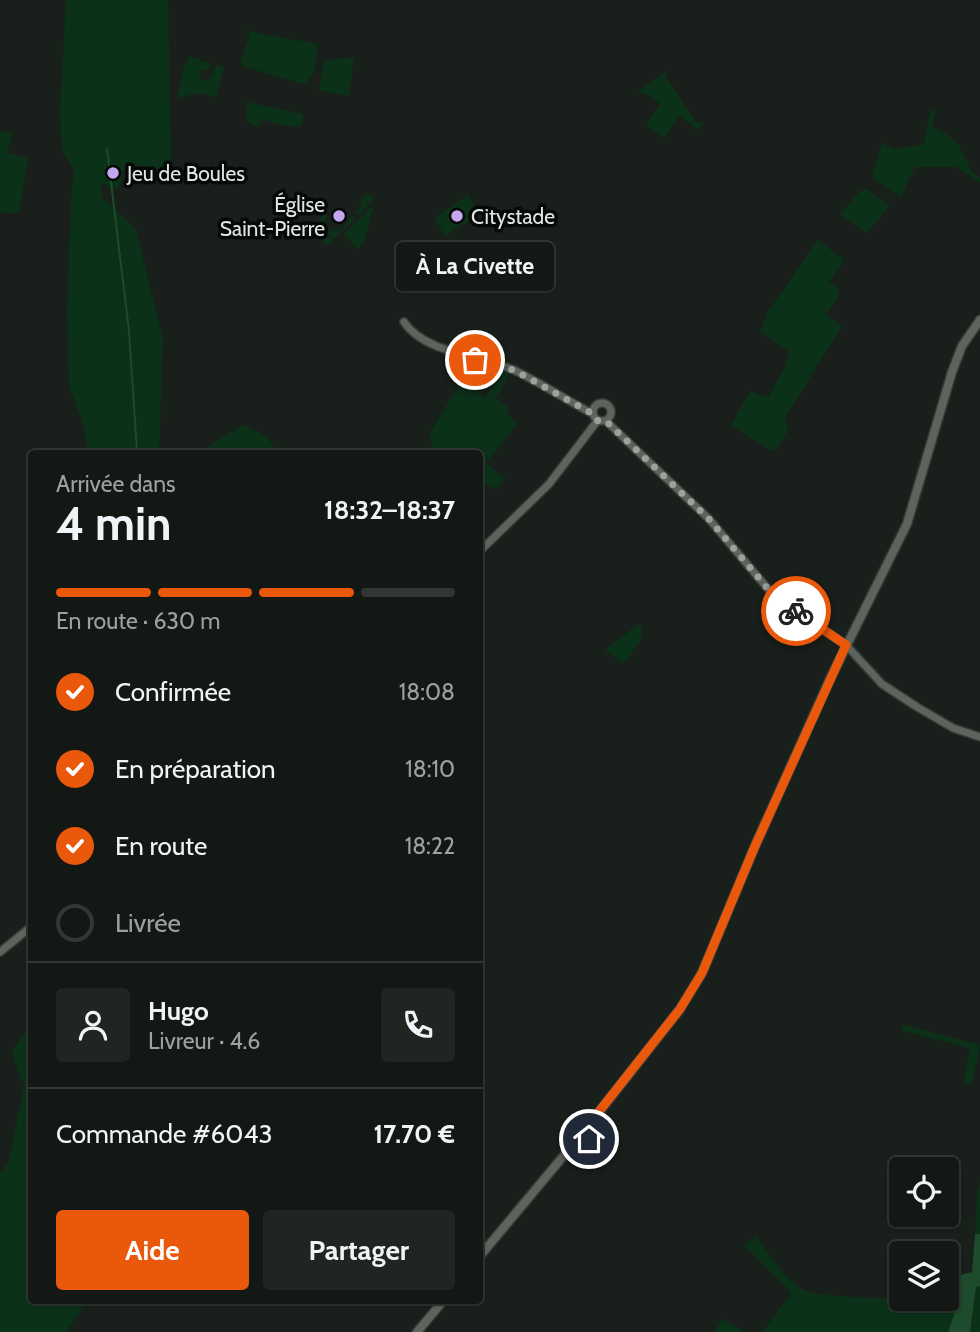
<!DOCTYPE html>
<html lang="fr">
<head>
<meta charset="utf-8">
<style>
  :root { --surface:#131814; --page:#202522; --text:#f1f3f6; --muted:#9da0a0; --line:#323734; --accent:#ea580c }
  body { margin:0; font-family:Cabin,sans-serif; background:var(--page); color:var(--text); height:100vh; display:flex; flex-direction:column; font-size:26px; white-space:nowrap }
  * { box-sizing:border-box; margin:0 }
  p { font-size:23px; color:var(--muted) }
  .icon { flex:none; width:38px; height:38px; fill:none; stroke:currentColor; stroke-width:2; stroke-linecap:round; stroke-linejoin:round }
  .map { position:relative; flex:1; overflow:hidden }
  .sheet { position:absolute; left:28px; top:450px; width:455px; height:854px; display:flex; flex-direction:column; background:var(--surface); border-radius:7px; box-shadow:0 2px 5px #0004,0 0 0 2px var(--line) }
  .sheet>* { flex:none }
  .tools { position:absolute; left:889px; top:1157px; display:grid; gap:14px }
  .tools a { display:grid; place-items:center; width:70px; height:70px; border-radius:7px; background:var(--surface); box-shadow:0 2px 5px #0004,0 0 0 2px var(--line); font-size:35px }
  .pin { position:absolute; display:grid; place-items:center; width:60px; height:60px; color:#fff; margin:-30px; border:4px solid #fff; border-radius:50%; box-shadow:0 2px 7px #0007 }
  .courier { position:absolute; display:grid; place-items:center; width:70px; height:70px; margin:-35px; border:5px solid #ea580c; border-radius:50%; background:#fff; color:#222; box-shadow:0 2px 9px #0007 }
  .bubble { position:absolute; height:49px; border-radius:7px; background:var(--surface); box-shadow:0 2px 5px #0004,0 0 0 2px var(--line); font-size:23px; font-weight:700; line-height:49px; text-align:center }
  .summary em { font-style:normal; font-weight:700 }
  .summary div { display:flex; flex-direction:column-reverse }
  .summary { display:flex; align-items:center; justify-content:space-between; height:119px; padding:0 28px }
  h1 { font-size:46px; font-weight:700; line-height:52px }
  .bar { display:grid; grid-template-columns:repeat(4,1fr); gap:10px 7px; align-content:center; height:84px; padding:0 28px }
  .bar i { height:9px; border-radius:5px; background:var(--line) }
  .bar .selected { background:var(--accent) }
  .bar p { grid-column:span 4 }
  .line { display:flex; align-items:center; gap:18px; padding:0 28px; border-top:2px solid var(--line) }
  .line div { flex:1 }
  .round { display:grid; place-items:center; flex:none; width:74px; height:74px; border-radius:7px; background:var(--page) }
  ol { padding:0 28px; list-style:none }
  li { display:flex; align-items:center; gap:21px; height:77px }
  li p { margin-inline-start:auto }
  li .icon { padding:7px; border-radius:50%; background:var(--accent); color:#fff; stroke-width:4 }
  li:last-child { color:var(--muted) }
  li i { width:38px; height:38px; border:4px solid var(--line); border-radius:50% }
  .button { display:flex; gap:14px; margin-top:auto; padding:14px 28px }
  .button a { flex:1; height:80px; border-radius:7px; background:var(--accent); color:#fff; font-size:28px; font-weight:700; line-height:80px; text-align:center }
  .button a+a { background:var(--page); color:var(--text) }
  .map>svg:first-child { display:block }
  .green { fill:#0b3119 }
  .forest { fill:#1c4c2c }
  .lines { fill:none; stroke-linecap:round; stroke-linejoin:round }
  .stream { stroke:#1b4c2c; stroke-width:2 }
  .tertiary-casing { stroke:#353a36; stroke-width:10 }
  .secondary-casing { stroke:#353a36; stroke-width:11 }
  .tertiary { stroke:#5d645e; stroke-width:7 }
  .secondary { stroke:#5d645e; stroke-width:8 }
  .done { stroke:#9ba19c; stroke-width:7; stroke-dasharray:0 12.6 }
  .route { stroke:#ea580c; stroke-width:9 }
  .poi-dot { fill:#c4a7f1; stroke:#060907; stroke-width:2.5 }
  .labels { text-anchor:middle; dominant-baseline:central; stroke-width:7; stroke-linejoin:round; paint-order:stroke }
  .poi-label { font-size:21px; fill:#e1e6e2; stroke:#060907; text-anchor:start }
</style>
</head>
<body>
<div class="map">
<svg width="980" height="1332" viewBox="0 0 980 1332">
  <rect width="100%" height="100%" fill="#19201b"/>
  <!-- green -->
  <g class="green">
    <path d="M66 0H168L171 171 126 163 118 189 101 183 102 197 136 230 163 339 159 453H89L82 420 69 386 67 311 71 203 74 170 62 151 60 114Z"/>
    <path d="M248 31 317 44C317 58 317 76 304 84L245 67 240 64 250 35 245 33Z"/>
    <path d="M189 56 211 64 209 69 199 71 202 81 210 78 217 65 224 67 216 97 198 93 177 98 183 71Z"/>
    <path d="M354 58 349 96 319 90 324 60Z"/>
    <path d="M666 71V77L695 121 704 123 698 130 681 117 678 118 664 138 646 126 660 104 645 93 638 92Z"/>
    <path d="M247 102 303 114 302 127 281 125 262 119 261 124 258 127 246 121Z"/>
    <path d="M936 110 932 126C942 132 952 136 959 146 967 158 967 170 980 178V182L957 167H915L901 197 878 182 872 174 882 143 896 149 924 144 930 111Z"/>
    <path d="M0 130 13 133 6 153 28 158 19 214 0 212Z"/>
    <path d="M867 189 889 206 867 233 840 214 860 191Z"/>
    <path d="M368 193 374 199 334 239 327 233 333 229 335 232 339 228 341 230 352 216 355 218 357 215 355 212 361 206 360 201Z"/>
    <path d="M468 195 479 214 445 236 434 218Z"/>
    <path d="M374 205 364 241 358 249 344 234Z"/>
    <path d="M325 214 328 217 324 221 327 223 325 228H321L318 232 324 239 328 236 333 240 327 246 309 228Z"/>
    <path d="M818 240 844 260 829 282 838 288V297L826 315 842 326 785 418 788 431 774 452 731 425 750 391 768 398 784 369 790 352 760 332 767 313Z"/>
    <path d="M475 360 489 363 476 391 485 398 504 367 512 369 495 399 509 408 506 412 517 424 486 463 505 479 497 489 480 483V453H434L429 434Z"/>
    <path d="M243 425 268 437 276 453H198Z"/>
    <path d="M637 625 643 628 639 634 643 636 624 664 605 650Z"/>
    <path d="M31 1022 32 1300H88L66 1332H0V1174L9 1161 24 1086 12 1053Z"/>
    <path d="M904 1025 980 1045 972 1084 964 1082 970 1048 901 1031Z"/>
    <path d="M980 1182V1234H975L977 1196Z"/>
    <path d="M756 1236C769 1253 784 1279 804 1290 822 1299 901 1298 923 1299L925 1305C939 1304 948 1298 961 1295L948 1332H762L792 1293 744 1245Z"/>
    <path d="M976 1286H980V1332H970Z"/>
    <path d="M722 1319 745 1332H715Z"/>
  </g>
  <!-- forest -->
  <path class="forest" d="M975 1234H980V1286L976 1287 970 1332H948L961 1295C948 1298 938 1304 925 1306L923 1299 947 1298V1288L961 1275 972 1272Z"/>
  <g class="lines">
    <!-- stream -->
    <path class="stream" d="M107 149 129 331 137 452"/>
    <!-- tertiary casing -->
    <g class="tertiary-casing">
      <g id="tertiary">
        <path d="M404 322C425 354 485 356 516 371 542 384 567 400 593 414"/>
        <circle cx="602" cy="412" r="9"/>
        <path d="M606 421 709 519 774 596 846 645 882 684 917 707 953 728 980 737"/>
        <path d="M480 551 549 484 598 420"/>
        <path d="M0 952 32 926"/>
      </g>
    </g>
    <!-- secondary casing -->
    <g class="secondary-casing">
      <g id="secondary">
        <circle cx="588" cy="1130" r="9"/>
        <path d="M592 1121 680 1009 702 973 755 846 830 679 907 524 952 372 962 346 980 320"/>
        <path d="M480 1256 581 1135"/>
        <path d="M417 1332 444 1300"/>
      </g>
    </g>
    <!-- tertiary -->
    <use href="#tertiary" class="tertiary"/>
    <!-- secondary -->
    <use href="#secondary" class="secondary"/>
  </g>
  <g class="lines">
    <!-- done -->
    <path class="done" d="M475 360 514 370 593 414 598 421H606L709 519 774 596 796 611"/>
    <!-- route -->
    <path class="route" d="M589 1139 594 1136 597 1131 592 1121 597 1114 680 1009 702 973 755 846 846 645 796 611"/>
  </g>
  <!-- markers -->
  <g class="poi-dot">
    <circle cx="113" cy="173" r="7"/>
    <circle cx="339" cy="216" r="7"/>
    <circle cx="457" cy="216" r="7"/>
  </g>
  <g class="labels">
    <!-- poi labels -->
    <g class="poi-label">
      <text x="127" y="173">Jeu de Boules</text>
      <text x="325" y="204" text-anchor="end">Église<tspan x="325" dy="24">Saint-Pierre</tspan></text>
      <text x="471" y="216">Citystade</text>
    </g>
  </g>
</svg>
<div class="tools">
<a><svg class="icon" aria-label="locate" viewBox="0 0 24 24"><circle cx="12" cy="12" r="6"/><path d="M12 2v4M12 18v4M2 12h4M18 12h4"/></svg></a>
<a><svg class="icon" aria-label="layers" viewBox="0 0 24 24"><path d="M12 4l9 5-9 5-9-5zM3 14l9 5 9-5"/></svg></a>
</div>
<div class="pin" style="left:475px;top:360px;background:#ea580c"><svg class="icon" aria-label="bag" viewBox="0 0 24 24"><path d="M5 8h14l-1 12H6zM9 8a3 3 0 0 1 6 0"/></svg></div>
<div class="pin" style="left:589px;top:1139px;background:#1f2937"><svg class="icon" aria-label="home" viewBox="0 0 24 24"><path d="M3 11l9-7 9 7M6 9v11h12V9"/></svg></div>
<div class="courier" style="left:796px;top:611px"><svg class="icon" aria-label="bike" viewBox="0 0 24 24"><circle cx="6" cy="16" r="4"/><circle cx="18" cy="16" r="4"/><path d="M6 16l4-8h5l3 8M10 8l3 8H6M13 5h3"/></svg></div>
<div class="bubble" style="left:396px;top:242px;width:158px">À La Civette</div>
<section class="sheet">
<div class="summary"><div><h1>4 min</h1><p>Arrivée dans</p></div><em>18:32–18:37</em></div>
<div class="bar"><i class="selected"></i><i class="selected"></i><i class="selected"></i><i></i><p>En route · 630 m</p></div>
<ol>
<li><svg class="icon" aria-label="check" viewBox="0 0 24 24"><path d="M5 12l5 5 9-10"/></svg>Confirmée<p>18:08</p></li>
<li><svg class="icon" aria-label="check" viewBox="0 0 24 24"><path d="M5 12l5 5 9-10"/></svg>En préparation<p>18:10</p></li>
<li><svg class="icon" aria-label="check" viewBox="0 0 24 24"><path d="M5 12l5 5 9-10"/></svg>En route<p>18:22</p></li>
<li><i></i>Livrée</li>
</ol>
<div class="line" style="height:126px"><a class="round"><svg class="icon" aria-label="person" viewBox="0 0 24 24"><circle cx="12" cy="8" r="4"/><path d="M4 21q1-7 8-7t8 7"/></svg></a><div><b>Hugo</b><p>Livreur · 4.6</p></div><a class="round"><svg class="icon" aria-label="phone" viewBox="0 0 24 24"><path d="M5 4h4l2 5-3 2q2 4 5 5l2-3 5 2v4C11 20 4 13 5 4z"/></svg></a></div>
<div class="line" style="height:91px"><div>Commande #6043</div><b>17.70 €</b></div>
<div class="button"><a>Aide</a><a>Partager</a></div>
</section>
</div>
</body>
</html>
